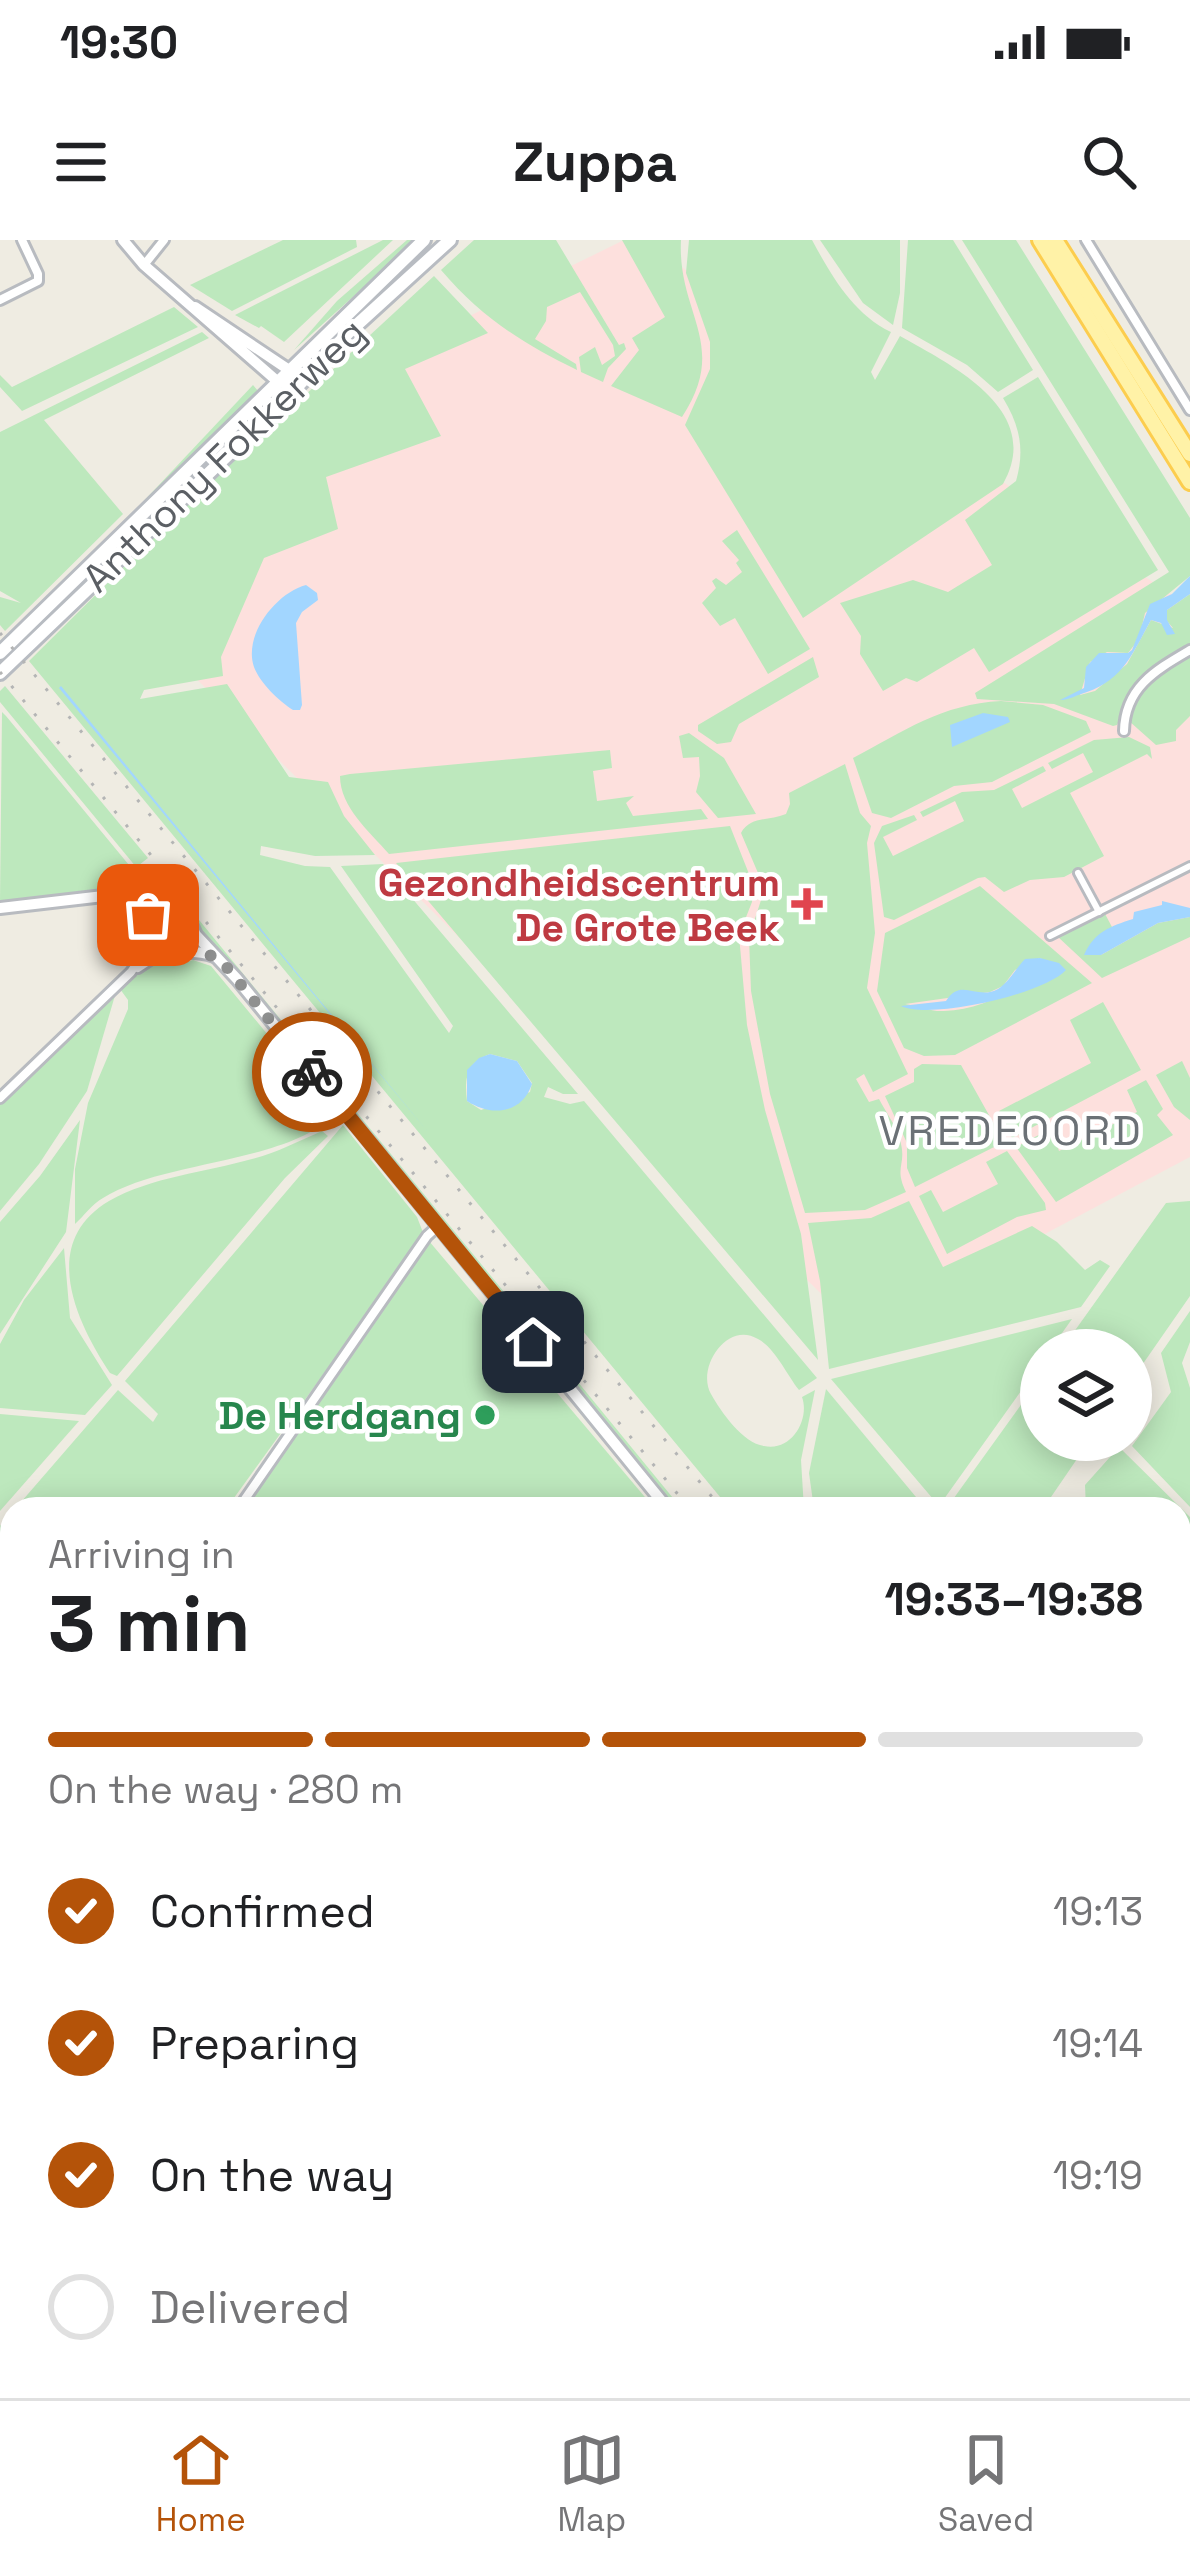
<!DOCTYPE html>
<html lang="en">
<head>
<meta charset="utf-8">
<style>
  :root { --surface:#fff; --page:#f6f6f6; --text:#202124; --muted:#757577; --line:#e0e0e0; --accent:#b45309 }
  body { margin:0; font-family:"Space Grotesk",sans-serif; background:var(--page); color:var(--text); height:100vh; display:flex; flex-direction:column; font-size:45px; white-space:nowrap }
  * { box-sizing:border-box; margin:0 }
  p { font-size:39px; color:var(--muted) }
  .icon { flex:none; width:66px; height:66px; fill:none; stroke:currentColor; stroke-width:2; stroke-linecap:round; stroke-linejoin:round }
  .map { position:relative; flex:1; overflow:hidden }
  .details { position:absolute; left:0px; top:1257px; width:1191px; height:903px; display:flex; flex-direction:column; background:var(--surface); border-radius:36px 36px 0 0; box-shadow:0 6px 30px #0003 }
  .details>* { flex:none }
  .fabs { position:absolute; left:1020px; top:1089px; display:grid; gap:24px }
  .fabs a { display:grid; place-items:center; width:132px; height:132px; border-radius:50%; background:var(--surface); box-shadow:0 6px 30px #0003; font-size:60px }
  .pin { position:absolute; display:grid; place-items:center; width:102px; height:102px; color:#fff; margin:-51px; border-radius:24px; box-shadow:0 6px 18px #0006 }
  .courier { position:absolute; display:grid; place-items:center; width:120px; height:120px; margin:-60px; border:9px solid #b45309; border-radius:50%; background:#fff; color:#222; box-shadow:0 3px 15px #0007 }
  .overview em { font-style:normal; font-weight:800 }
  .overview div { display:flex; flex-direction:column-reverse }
  .overview { display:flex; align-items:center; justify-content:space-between; height:204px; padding:0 48px }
  h1 { font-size:78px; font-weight:800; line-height:90px }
  .bar { display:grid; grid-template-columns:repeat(4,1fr); gap:18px 12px; align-content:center; height:144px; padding:0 48px }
  .bar i { height:15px; border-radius:9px; background:var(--line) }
  .bar .selected { background:var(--accent) }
  .bar p { grid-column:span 4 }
  ol { padding:0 48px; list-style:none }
  li { display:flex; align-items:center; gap:36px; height:132px }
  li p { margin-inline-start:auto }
  li .icon { padding:12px; border-radius:50%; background:var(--accent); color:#fff; stroke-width:4 }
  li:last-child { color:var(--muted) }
  li i { width:66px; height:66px; border:6px solid var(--line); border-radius:50% }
  .status { display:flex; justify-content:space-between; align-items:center; height:84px; padding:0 60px; background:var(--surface); direction:ltr }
  .status svg { height:33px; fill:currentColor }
  header { display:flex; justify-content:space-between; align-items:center; height:156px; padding:0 48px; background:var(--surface); font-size:54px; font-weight:800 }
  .dock { display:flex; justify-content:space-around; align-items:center; height:168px; border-top:3px solid var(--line); background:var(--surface); font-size:33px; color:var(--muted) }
  .dock a { display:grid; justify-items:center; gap:6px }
  .dock .selected { color:var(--accent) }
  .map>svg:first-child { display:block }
  .education { fill:#dfdbd1 }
  .medical { fill:#fde0dd }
  .green { fill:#bde8bd; fill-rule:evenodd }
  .water { fill:#a2d6ff }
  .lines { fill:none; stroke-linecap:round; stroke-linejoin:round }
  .stream { stroke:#a2d6ff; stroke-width:3 }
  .pedestrian-casing { stroke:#b8bbc0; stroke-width:12 }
  .minor-casing { stroke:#b8bbc0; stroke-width:14 }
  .tertiary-casing { stroke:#b8bbc0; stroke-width:16 }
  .secondary-casing { stroke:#b8bcc2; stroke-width:18 }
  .primary-casing { stroke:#fccd4e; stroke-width:20 }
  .pedestrian { stroke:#fff; stroke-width:6 }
  .minor { stroke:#fff; stroke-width:8 }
  .tertiary { stroke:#fff; stroke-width:10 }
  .secondary { stroke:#fff; stroke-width:12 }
  .primary { stroke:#fff2a7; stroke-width:14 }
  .rail { stroke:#b4b5b5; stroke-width:3; stroke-dasharray:3 15; stroke-linecap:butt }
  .done { stroke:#8f9090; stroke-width:12; stroke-dasharray:0 21.6 }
  .route { stroke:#b45309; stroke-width:15 }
  .health-dot { fill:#e0444e; stroke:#fff; stroke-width:4.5 }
  .leisure-dot { fill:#2e9e5b; stroke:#fff; stroke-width:4.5 }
  .labels { text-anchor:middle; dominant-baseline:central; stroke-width:9; stroke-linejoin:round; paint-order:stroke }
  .street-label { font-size:39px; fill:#5b5f64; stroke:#fff }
  .health-label { font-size:39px; font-weight:bold; fill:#be3a42; stroke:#fff; text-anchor:end }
  .leisure-label { font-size:39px; font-weight:bold; fill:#27864d; stroke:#fff; text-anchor:end }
  .neighbourhood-label { font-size:42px; letter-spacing:3px; fill:#6b7176; stroke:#fff }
</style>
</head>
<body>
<div class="status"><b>19:30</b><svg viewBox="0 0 49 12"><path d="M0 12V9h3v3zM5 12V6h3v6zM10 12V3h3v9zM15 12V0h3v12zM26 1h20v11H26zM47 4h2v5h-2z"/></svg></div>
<header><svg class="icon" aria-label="menu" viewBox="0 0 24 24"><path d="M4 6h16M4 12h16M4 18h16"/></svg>Zuppa<svg class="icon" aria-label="search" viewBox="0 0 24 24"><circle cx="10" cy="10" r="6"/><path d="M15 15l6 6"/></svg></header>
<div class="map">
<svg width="1190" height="2158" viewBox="0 0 1190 2158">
  <rect width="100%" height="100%" fill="#efece2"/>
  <!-- education -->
  <path class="education" d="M0 1432 12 1438V1614L0 1631Z"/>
  <!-- medical -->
  <path class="medical" d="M624 0H641L1190 367V917L860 1092 167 410 372 124Z"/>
  <!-- green -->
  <g class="green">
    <path d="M283 0H356L357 7 232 71 190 45Z"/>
    <path d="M383 0H393L284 102 261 86 259 88 235 75Z"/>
    <path d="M407 0H416L294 110 337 61Z"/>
    <path d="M474 0H556L619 105 624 103 626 109 608 128 603 142 581 132 579 117 595 107 602 125 615 116 613 105 580 52 547 67 546 81 535 99 576 124 577 130C523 104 481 77 441 30Z"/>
    <path d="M622 0H681C677 74 730 104 682 177L611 146 639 110 632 98 665 77Z"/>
    <path d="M689 0H812C831 35 853 74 891 92L871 132 875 140 900 96C951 125 1045 170 1003 244L803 378 685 185 710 129V102L686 33Z"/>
    <path d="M820 0H900V53L893 85 863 63Z"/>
    <path d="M908 0H953L1033 130 998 152 967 125 902 88Z"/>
    <path d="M962 0H1016L1190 278V336L1145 373 1139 399 1128 413 1107 412 1090 422 1080 455 1095 451 1127 424 1151 380 1173 388 1166 380 1167 370 1190 354V406L1136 443 1117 485 1113 486 1054 464 977 459 975 453 1169 332Z"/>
    <path d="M434 36 488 93 405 129 441 196 326 237 338 289 264 318 221 417 223 436 144 450 140 459 227 444 289 537 328 542 344 576 375 615 315 616 261 606 260 615 305 626 330 627 449 793 453 786 341 626 383 624 578 854H563L548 847 544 857 570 864 584 861 817 1138 799 1150C787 1135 775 1108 758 1099 727 1080 696 1128 711 1154 721 1172 743 1203 764 1206 792 1212 810 1179 802 1157L815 1150 801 1220 804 1269H730L29 421 183 268ZM490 814 517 821 532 843 530 852 481 870 467 861C464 838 467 822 490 814Z"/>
    <path d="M174 67 198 87 22 171 0 147V135L12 147Z"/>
    <path d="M202 92 209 98 44 180 123 274 5 391 0 385V357L21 363 0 351V192Z"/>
    <path d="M1038 137 1158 330 989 432 974 408 917 442 906 438 883 451 860 414 861 396 840 363 913 340 948 352 992 325 965 280 1016 241C1025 210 1020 186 1003 158Z"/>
    <path d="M253 145 259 152 127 282 126 280Z"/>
    <path d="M737 290 810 409 768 434 735 378 720 386 702 363 716 348 712 341 716 338 726 345 742 332 736 323 739 320 722 301Z"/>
    <path d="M1190 416V476L1176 490V501L1156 505 1129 481C1129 447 1163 430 1190 416Z"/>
    <path d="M813 417 819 437 739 484 731 502 717 504 698 491V485Z"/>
    <path d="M5 446 148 618 139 625 159 649 160 656 0 462V451Z"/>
    <path d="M1001 461 1043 465 1086 481 1091 492 992 542 954 546 891 578 872 573 853 518C904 491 942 464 1001 461Z"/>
    <path d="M2 472 6 476 157 659 89 652 0 662Z"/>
    <path d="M689 493 724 518 756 574 718 578 696 552 700 536 699 517 683 518 679 496Z"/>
    <path d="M1129 497 1150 507 1152 519 1147 514 1070 553 1104 616 1064 637 1030 640 1004 652 985 637 978 638 894 680 884 677 874 603 882 586 914 575 917 580 883 597 893 616 964 581 955 561 923 577 920 572 962 552 994 550 1043 526 1046 531 1012 549 1022 568 1093 532 1083 513 1052 529 1048 523 1094 500Z"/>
    <path d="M610 510 612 528 593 531 597 561 634 556 626 563 633 576 701 569 708 579 389 614C369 591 340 567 340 536L350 534Z"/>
    <path d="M845 524 860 573 871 586 867 603 875 693 867 748 908 834 873 852 864 834 856 839 869 862 879 859C886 873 899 889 901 904 906 926 894 927 906 952L865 970 805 973 770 854 751 751 749 697 762 657 758 633 741 593C750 576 769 581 786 574L790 564 789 553Z"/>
    <path d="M730 586 753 644 752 662 739 695 747 785 765 870 801 994 818 1120 396 623Z"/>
    <path d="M154 625 682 1269H675L216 707C199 693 192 674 168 668L165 654 170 649Z"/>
    <path d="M980 646 1092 743 955 815 924 816 904 808 877 751 885 693ZM1040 718 1050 724C1019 747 984 770 944 771 932 772 917 766 905 764L990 752 1003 746 1015 730Z"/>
    <path d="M1104 672 1112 687 1101 715 1158 683 1190 677V697L1102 738 1057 696Z"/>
    <path d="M193 720 211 726 334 875C284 924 164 920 103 958 92 964 84 976 75 984V929L88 863 128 769V760L120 749 154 721 176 725Z"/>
    <path d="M116 752 87 851 39 924 0 971V864Z"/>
    <path d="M1103 762 1141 830 1012 898 999 871 1091 823 1070 780Z"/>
    <path d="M1182 821 1190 838V880L1174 867 1156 835Z"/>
    <path d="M922 824 961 825 1004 902 915 947 907 928V903L885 856 914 842V829Z"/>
    <path d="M1146 840 1163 869 1157 875 1173 895 1056 962 1016 907 1052 888 1059 911 1137 872 1127 850Z"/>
    <path d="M80 880 66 992 0 1094V982L40 936Z"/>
    <path d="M343 885 417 977 424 995 226 1269H15L118 1150 153 1182 158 1174 125 1141Z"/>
    <path d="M322 891 328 896 285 938 117 1136 110 1133C77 1083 38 1003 109 961 151 937 206 932 252 919 276 913 299 901 322 891Z"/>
    <path d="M1007 911 1045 963 1046 970 1017 977 947 1014 919 956 931 950 943 972 998 944 986 922Z"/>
    <path d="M909 961 943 1027 1032 986 1057 1002 1085 1030 1100 1020 1110 1026 1081 1067 829 1129 820 1041 808 983 871 978Z"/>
    <path d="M1190 961V1056L1131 1141V1110H1061L1166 963Z"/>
    <path d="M429 1001 655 1269H244Z"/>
    <path d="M64 1008 70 1078 112 1145 85 1175 0 1168V1104L24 1060Z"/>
    <path d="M1190 1071V1102L1182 1123 1190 1148V1267L1132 1206 1171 1152 1161 1113Z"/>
    <path d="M1072 1079 1050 1110H1041V1123L939 1266 831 1139Z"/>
    <path d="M1041 1137V1200H1090L1051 1257 1059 1269H946Z"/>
    <path d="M826 1149 926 1269H814L809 1233Z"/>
    <path d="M0 1174 79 1181 0 1271Z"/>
    <path d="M1119 1207 1190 1277 1189 1400 1179 1389V1269H1086L1085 1245Z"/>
    <path d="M12 1273V1435L0 1429V1286Z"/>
    <path d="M1190 1421V1731L1179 1718V1437Z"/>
    <path d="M12 1617V1832L0 1825V1635Z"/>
    <path d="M0 1854 12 1861V2013L0 2006Z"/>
    <path d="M1179 1903 1190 1916V2158H579L562 2148H1179Z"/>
    <path d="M7 2019 12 2022V2148H225L242 2158H0V2030Z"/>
    <path d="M242 2148H513L530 2158H259Z"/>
  </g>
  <!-- water -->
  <g class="water">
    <path d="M1190 336V354L1167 370V380L1175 394 1167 395 1161 383 1151 380C1133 412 1124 439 1087 452 1077 455 1069 460 1060 460L1084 448 1086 427 1099 413H1128L1132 410 1150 364 1172 354Z"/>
    <path d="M306 345 317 353 318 360 302 372 296 383 302 465 300 470H293C279 461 260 443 254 427 243 395 276 353 306 345Z"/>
    <path d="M61 446 428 892 59 448Z"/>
    <path d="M983 473 1008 477 1010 482 952 507 950 485Z"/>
    <path d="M1162 661 1190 668V677L1158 683 1101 715H1084C1094 692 1111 686 1133 679L1134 672 1162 665Z"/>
    <path d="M1040 718 1059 723 1066 730C1044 754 931 780 901 766L946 761C961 737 977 761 998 749 1009 742 1016 728 1025 719Z"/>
    <path d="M490 814 517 821 532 844C522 874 491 877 467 861V830L479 818Z"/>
  </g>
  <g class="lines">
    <!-- stream -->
    <path class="stream" d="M495 2158 499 2148"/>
    <!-- pedestrian casing -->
    <g class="pedestrian-casing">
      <g id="pedestrian">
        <path d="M1078 633 1099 672"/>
        <path d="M1050 696 1190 626"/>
      </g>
    </g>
    <!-- minor casing -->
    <g class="minor-casing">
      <g id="minor">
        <path d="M1086 0 1190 170"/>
        <path d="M144 25 164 0"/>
        <path d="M0 60 38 41V34L22 0"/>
        <path d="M1124 491C1125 447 1156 430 1190 410"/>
        <path d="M138 728 165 710"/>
        <path d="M0 858 131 732 155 697"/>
        <path d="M238 1269 427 996 438 986"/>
        <path d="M0 1840 12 1847"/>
        <path d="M0 2012 12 2019"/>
        <path d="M233 2148 250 2158"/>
        <path d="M520 2148 521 2158"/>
        <path d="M538 2148 555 2158"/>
        <path d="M0 2156 4 2158"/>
      </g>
    </g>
    <!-- tertiary casing -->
    <g class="tertiary-casing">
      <g id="tertiary">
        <path d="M123 0 144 25 277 141 295 147 289 130 195 67"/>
        <path d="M131 661C155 678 153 703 165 709 174 715 196 708 214 716"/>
        <path d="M0 668 112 655 145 662 189 680 196 695 237 739 668 1269"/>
        <path d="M1179 1896 1190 1909"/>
      </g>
    </g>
    <!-- secondary casing -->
    <g class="secondary-casing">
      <g id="secondary">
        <path d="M0 413 424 0"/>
        <path d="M0 433 279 166 349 92 450 0"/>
      </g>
    </g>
    <!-- primary casing -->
    <g class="primary-casing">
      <g id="primary">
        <path d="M1040 0 1190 242"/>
        <path d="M1055 0 1190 214"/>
      </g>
    </g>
    <!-- pedestrian -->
    <use href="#pedestrian" class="pedestrian"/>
    <!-- minor -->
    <use href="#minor" class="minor"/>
    <!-- tertiary -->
    <use href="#tertiary" class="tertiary"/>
    <!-- secondary -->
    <use href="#secondary" class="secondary"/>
    <!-- primary -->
    <use href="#primary" class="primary"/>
    <!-- rail -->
    <g class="rail">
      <path d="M0 393 722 1269"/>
      <path d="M0 432 690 1269"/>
      <path d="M1179 1828 1190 1842"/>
      <path d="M1179 1857 1190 1871"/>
    </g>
  </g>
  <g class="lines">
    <!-- done -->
    <path class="done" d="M148 675 159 705 165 710H196L220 719 312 832"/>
    <!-- route -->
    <path class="route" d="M312 832 533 1102"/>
  </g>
  <!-- markers -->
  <path class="health-dot" d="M801 646h12v12h12v12h-12v12h-12v-12h-12v-12h12z"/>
  <circle class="leisure-dot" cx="485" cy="1175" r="12"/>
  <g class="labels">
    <!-- street labels -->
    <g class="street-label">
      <text transform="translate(224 215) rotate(-44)">Anthony Fokkerweg</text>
    </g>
    <!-- health labels -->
    <g class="health-label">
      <text x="780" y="642">Gezondheidscentrum<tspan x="780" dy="45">De Grote Beek</tspan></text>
    </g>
    <!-- leisure labels -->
    <g class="leisure-label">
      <text x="461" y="1175">De Herdgang</text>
    </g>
    <!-- neighbourhood labels -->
    <g class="neighbourhood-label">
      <text x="1011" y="890">VREDEOORD</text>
    </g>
  </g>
</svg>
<div class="fabs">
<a><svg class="icon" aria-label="layers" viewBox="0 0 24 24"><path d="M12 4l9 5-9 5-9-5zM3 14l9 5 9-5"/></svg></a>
</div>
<div class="pin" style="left:148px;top:675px;background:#ea580c"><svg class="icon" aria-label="bag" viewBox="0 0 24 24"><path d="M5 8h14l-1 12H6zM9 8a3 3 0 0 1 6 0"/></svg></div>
<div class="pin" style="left:533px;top:1102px;background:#1f2937"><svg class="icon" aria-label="home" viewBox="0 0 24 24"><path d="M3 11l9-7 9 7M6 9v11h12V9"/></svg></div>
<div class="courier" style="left:312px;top:832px"><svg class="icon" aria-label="bike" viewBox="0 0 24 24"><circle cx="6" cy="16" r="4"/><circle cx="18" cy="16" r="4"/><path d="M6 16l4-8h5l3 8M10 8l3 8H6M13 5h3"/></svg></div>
<section class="details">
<div class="overview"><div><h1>3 min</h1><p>Arriving in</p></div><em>19:33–19:38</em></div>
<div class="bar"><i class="selected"></i><i class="selected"></i><i class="selected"></i><i></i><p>On the way · 280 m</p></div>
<ol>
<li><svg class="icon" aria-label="check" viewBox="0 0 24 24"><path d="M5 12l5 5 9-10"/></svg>Confirmed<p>19:13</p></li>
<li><svg class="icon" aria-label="check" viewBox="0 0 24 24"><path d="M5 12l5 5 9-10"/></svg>Preparing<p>19:14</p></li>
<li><svg class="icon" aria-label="check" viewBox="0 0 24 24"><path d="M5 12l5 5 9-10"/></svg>On the way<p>19:19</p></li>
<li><i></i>Delivered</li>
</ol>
</section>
</div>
<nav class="dock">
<a class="selected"><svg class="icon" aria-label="home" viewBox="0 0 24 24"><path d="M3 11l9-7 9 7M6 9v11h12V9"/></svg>Home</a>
<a><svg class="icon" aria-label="map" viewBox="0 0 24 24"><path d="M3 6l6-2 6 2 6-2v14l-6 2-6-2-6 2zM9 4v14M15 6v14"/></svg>Map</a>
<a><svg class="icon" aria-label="saved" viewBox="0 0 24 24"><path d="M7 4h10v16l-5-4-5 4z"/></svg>Saved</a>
</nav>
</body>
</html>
